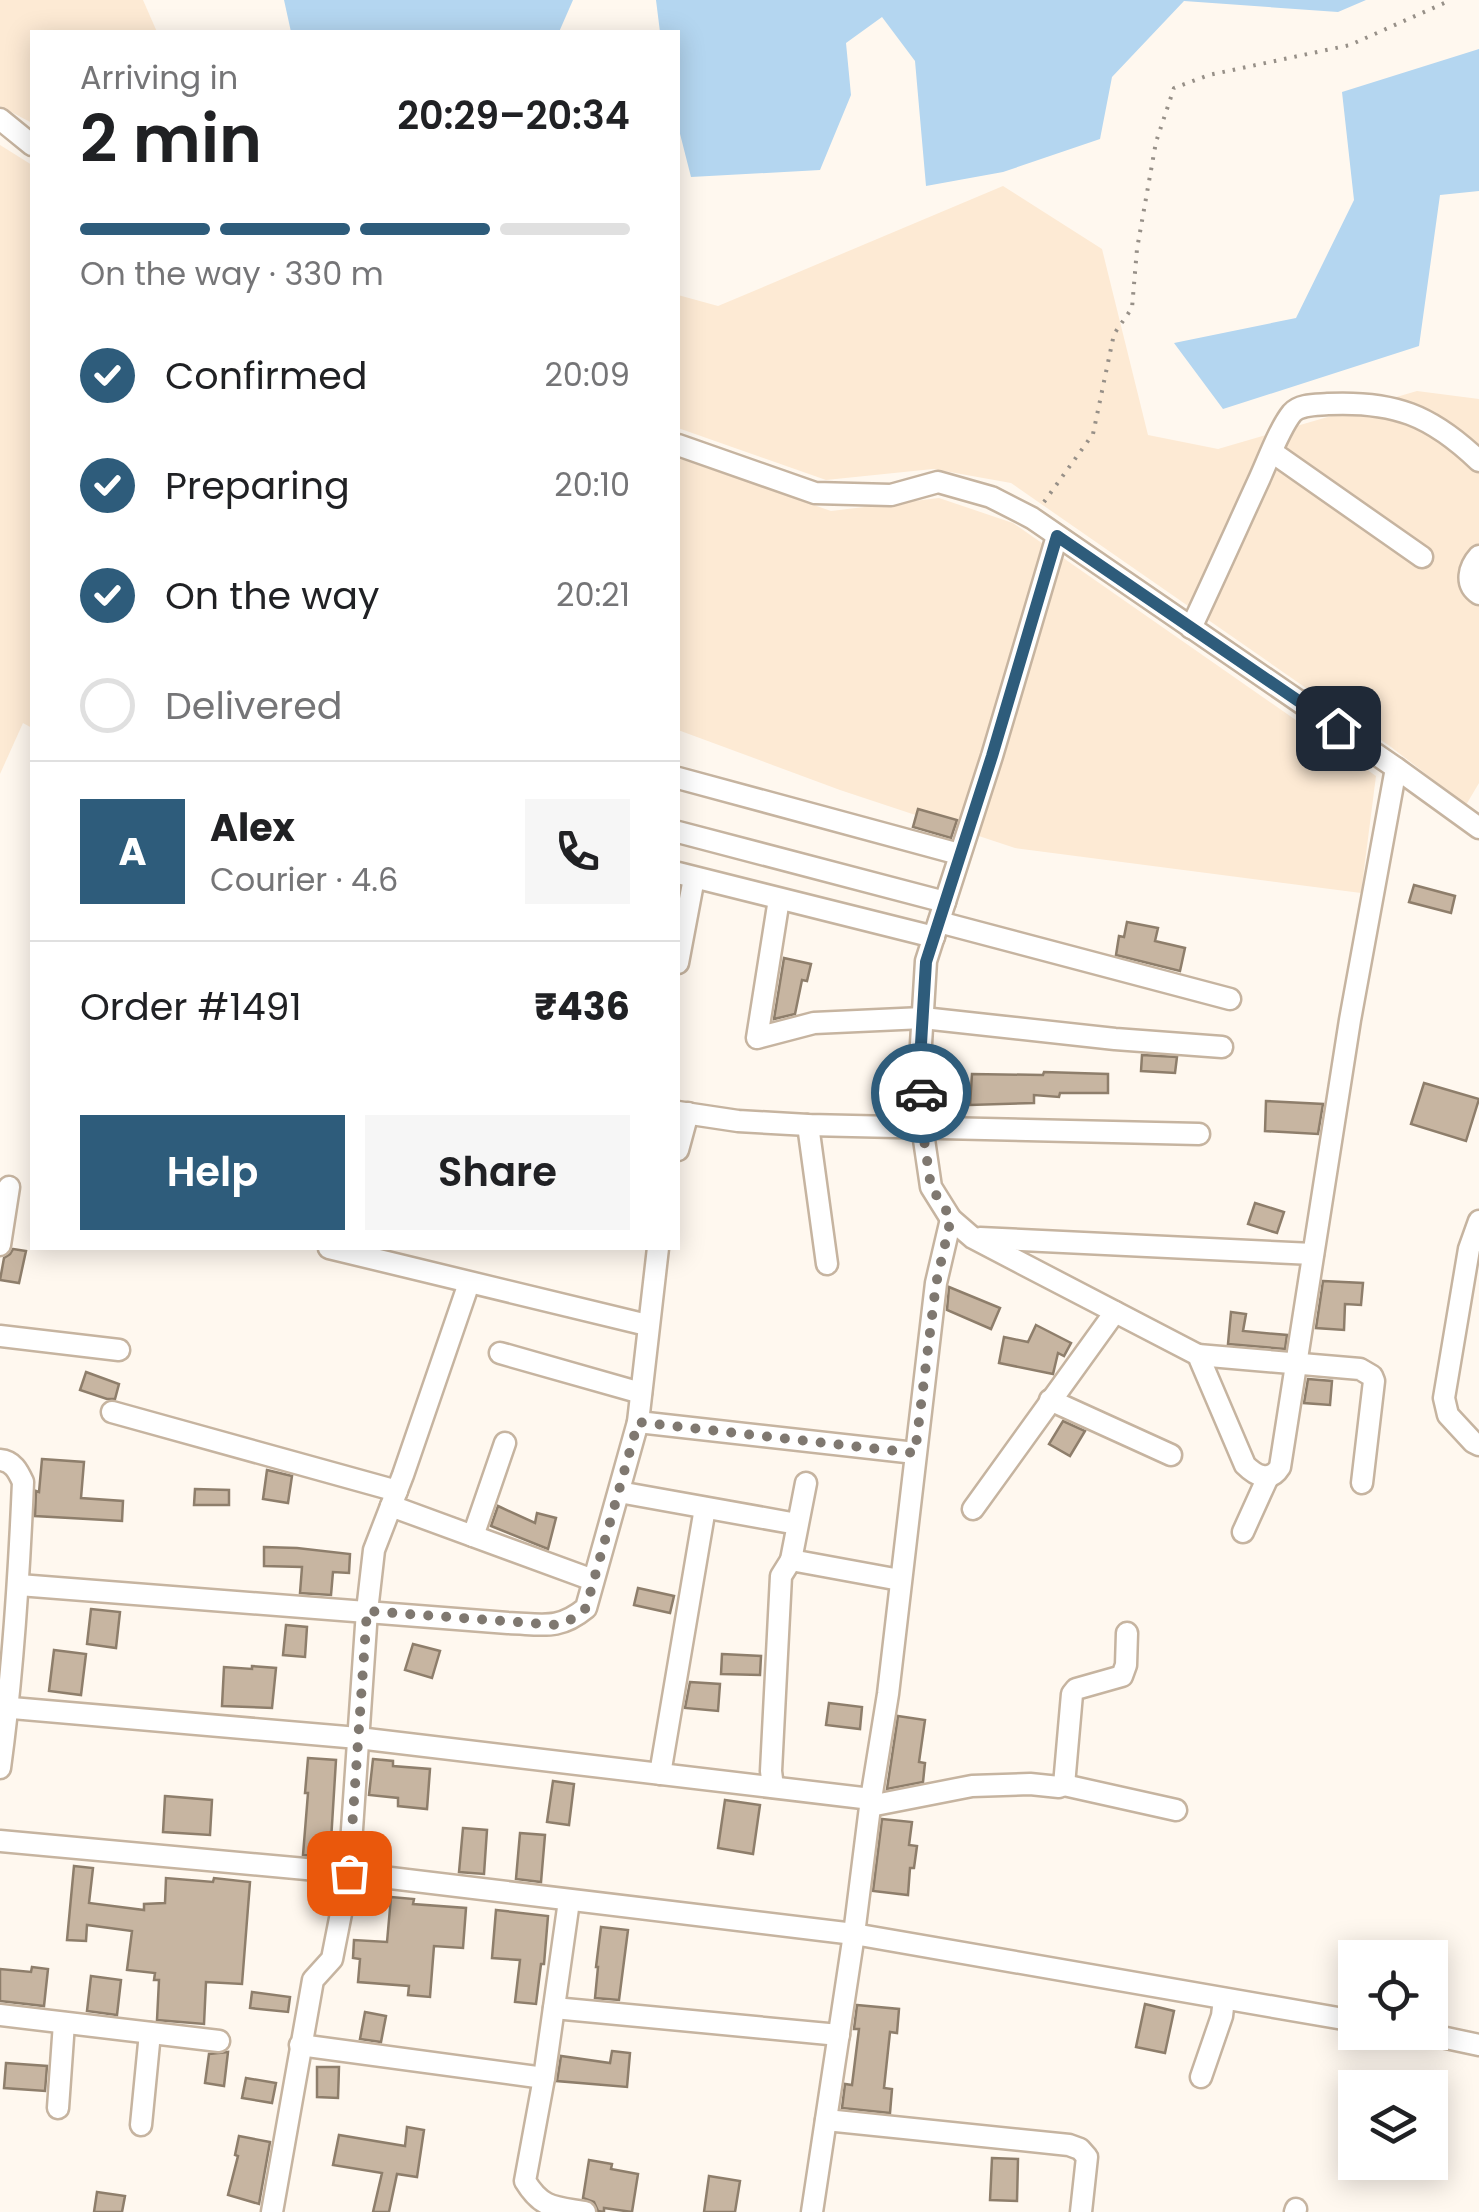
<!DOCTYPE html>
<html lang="en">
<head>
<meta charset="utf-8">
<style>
  :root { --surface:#fff; --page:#f6f6f6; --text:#202124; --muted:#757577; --line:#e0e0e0; --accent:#2e5c7b }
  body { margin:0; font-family:Poppins,sans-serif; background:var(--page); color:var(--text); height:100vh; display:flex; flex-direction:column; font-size:38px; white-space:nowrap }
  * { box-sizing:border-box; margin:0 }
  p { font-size:32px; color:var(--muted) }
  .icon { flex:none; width:55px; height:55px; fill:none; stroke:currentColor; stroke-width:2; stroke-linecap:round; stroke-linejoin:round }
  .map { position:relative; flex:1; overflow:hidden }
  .drawer { position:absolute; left:30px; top:30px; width:650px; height:1220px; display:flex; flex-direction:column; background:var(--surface); border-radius:0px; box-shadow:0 5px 25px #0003 }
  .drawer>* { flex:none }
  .buttons { position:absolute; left:1338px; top:1940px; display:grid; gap:20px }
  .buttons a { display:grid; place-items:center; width:110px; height:110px; border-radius:0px; background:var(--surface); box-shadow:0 5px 25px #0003; font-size:50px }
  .pin { position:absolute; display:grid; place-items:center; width:85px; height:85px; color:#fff; margin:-42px; border-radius:20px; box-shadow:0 5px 15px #0006 }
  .courier { position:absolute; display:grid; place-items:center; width:100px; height:100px; margin:-50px; border:8px solid #2e5c7b; border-radius:50%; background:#fff; color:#222; box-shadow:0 2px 12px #0007 }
  .head em { font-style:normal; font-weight:600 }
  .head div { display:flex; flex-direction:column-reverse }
  .head { display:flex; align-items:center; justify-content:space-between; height:170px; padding:0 50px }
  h1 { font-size:65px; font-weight:600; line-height:75px }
  .bar { display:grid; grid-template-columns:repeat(4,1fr); gap:15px 10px; align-content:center; height:120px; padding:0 50px }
  .bar i { height:12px; border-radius:8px; background:var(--line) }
  .bar .current { background:var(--accent) }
  .bar p { grid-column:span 4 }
  .line { display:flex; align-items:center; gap:25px; padding:0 50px; border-top:2px solid var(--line) }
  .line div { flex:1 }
  .round { display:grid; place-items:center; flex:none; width:105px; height:105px; border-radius:0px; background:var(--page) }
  ol { padding:0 50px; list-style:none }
  li { display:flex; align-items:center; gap:30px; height:110px }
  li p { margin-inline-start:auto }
  li .icon { padding:10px; border-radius:50%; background:var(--accent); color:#fff; stroke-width:4 }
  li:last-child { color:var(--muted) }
  li i { width:55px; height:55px; border:5px solid var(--line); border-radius:50% }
  .primary-button { display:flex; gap:20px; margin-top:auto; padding:20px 50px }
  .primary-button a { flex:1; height:115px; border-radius:0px; background:var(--accent); color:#fff; font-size:40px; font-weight:600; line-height:115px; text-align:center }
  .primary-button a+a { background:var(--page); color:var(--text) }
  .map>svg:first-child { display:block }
  .built { fill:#fdead4 }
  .water { fill:#b4d6f0 }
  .building { fill:#c7b5a1; stroke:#8e7e6b; stroke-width:2.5 }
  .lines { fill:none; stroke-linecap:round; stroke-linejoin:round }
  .minor-casing { stroke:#c6b4a0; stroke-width:25 }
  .path { stroke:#979088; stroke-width:4; stroke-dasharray:2.5 8; stroke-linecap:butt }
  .minor { stroke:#fff; stroke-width:20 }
  .done { stroke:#7f7870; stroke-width:10; stroke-dasharray:0 18 }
  .route { stroke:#2e5c7b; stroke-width:12 }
</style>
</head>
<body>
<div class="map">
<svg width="1479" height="2212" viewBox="0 0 1479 2212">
  <rect width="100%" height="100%" fill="#fff8ef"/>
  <!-- built -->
  <g class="built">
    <path d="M0 0H143L157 32H32V123L0 106Z"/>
    <path d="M0 145 32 165V728L23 723 0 774Z"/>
    <path d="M1003 186 1102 249 1148 435 1218 449 1417 391 1479 399V783L1466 805 1391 747 1011 483 933 469 826 480 678 428V295L718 306Z"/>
    <path d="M678 458 831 511 939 498 1013 523 1376 776 1361 893 1015 848 840 790 678 730Z"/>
  </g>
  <!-- water -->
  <g class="water">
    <path d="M284 0H573L559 32H291Z"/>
    <path d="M656 0H1366L1338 12 1184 1 1112 77 1100 139 1003 172 926 186 915 61 882 17 846 43 851 95 820 170 691 177 678 126V32H660Z"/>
    <path d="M1479 49V191L1440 195 1419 346 1223 409 1174 343 1296 318 1354 200 1342 92Z"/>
  </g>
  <!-- building -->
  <g class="building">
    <path d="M918 809 957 820 951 838 913 827Z"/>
    <path d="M1414 885 1455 896 1451 913 1409 902Z"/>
    <path d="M1127 922 1158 928 1155 941 1185 948 1180 971 1116 955 1119 936 1124 937Z"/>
    <path d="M784 958 811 964 807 981 802 980 795 1014 774 1019Z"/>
    <path d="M1142 1055 1177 1057 1175 1073 1141 1071Z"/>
    <path d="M1044 1072 1108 1074V1093H1060L1059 1097 1034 1095V1103L970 1105 972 1074 1043 1075Z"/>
    <path d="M1424 1083 1479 1099 1466 1141 1411 1124Z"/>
    <path d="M1266 1101 1323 1104 1318 1134 1265 1131Z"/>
    <path d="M1255 1203 1284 1212 1277 1233 1248 1224Z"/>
    <path d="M13 1249 26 1251 19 1283 0 1280 4 1258 10 1254Z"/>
    <path d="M1323 1281 1363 1283 1361 1305 1345 1304 1344 1330 1316 1328Z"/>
    <path d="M949 1287 1000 1308 991 1329 947 1310Z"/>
    <path d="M1231 1312 1246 1314 1243 1331 1287 1335 1285 1349 1228 1344Z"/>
    <path d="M1036 1325 1071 1343 1064 1356 1058 1353 1053 1374 999 1363 1004 1337 1028 1342Z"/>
    <path d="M86 1372 119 1384 115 1399H107L80 1390Z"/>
    <path d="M1308 1379 1332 1381 1330 1405 1304 1403Z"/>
    <path d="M1063 1421 1085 1431 1070 1456 1049 1444Z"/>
    <path d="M42 1459 84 1462 81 1498 123 1501 122 1521 35 1516 36 1491 39 1492Z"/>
    <path d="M267 1470 292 1476 288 1503 263 1499Z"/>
    <path d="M195 1489 229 1490V1505H194Z"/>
    <path d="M498 1506 535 1523 537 1513 556 1518 548 1549 491 1526Z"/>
    <path d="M264 1547 297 1548 350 1554 349 1573 333 1572 331 1595 300 1593 302 1567 264 1566Z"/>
    <path d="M638 1588 674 1596 670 1613 634 1605Z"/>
    <path d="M91 1609 120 1612 116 1648 87 1644Z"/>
    <path d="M286 1625 307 1627 305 1657 283 1655Z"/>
    <path d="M413 1644 440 1651 432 1678 405 1670Z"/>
    <path d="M54 1650 86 1654 81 1695 49 1691Z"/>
    <path d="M722 1654 761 1656 760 1675 721 1674Z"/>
    <path d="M252 1666 276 1668 272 1708 222 1706 224 1667 252 1669Z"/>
    <path d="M690 1682 720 1684 718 1711 685 1708Z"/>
    <path d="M829 1703 862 1707 860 1729 826 1725Z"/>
    <path d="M898 1716 925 1720 919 1762 925 1763 923 1782 887 1789Z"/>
    <path d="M308 1758 336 1760 330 1857 303 1855 308 1793H305Z"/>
    <path d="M373 1759 393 1761V1766L430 1769 427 1809 398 1806V1798L369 1795Z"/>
    <path d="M553 1781 574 1784 569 1825 547 1822Z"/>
    <path d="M165 1796 212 1800 210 1835 163 1832Z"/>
    <path d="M725 1800 760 1805 753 1854 718 1848Z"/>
    <path d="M882 1819 912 1822 909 1845 917 1846 914 1868H910L908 1895 873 1891Z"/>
    <path d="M463 1828 487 1830 484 1874 459 1872Z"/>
    <path d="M520 1833 545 1835 541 1882 516 1879Z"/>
    <path d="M74 1866 93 1868 89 1903 144 1910V1904L165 1903 166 1878 213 1882 214 1878 250 1882 242 1984 206 1982 204 2024 157 2020 159 1980H154L155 1973 127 1970 132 1931 87 1925 86 1941 67 1940Z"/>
    <path d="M391 1897 414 1899 413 1904 466 1908 463 1948 434 1946 430 1997 408 1995 409 1986 358 1982 360 1959 353 1958 354 1940 387 1942Z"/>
    <path d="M496 1910 548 1916 544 1964H541L536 2004 515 2002 520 1960 492 1958Z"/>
    <path d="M601 1927 628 1930 619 2000 595 1998 598 1967H596Z"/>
    <path d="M32 1967 48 1969 44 2006 0 2001V1969L31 1972Z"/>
    <path d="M91 1976 121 1980 117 2015 87 2011Z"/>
    <path d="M252 1992 290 1997 288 2012 250 2008Z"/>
    <path d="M1145 2004 1174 2011 1165 2053 1136 2047Z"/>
    <path d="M857 2005 899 2009 897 2033 890 2032 884 2088 892 2089 890 2113 842 2108 845 2084 852 2085 859 2029H854Z"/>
    <path d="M365 2012 386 2016 381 2042 360 2039Z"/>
    <path d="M612 2051 630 2053 627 2087 557 2081 561 2056 610 2063Z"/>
    <path d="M228 2052 224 2086 205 2083 209 2054Z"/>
    <path d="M6 2063 47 2066 45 2091 4 2088Z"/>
    <path d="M317 2067H339L338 2098 317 2097Z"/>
    <path d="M246 2078 276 2083 272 2103 242 2098Z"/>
    <path d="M407 2127 424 2130 417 2177 397 2174 389 2212H373L382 2173 333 2165 339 2135 405 2146Z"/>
    <path d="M239 2136 270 2142 259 2204 228 2195 238 2156 235 2155Z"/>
    <path d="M992 2158 1018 2159 1017 2201 990 2200Z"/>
    <path d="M589 2160 612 2164 611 2169 638 2174 632 2212 604 2208V2212L598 2211 594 2202 583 2198Z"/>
    <path d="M709 2176 740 2181 735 2212H704Z"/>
    <path d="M97 2192 125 2196 122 2212H94Z"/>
  </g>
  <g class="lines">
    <!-- minor casing -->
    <g class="minor-casing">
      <g id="minor">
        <path d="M0 119 32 145"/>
        <path d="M678 445 815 493 891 495 938 482 991 497 1032 518 1396 768 1479 828"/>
        <path d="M1272 452 1422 557"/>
        <path d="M1057 536 992 756 926 961 921 1044 922 1126 931 1187 951 1219 973 1238 1198 1355 1245 1465C1256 1476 1270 1483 1280 1467L1350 1020 1396 768"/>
        <path d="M1479 556C1469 567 1464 584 1479 594"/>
        <path d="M1191 628C1214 579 1236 530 1258 482 1267 463 1279 429 1292 413 1300 404 1316 405 1328 404 1394 401 1431 415 1479 461"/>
        <path d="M678 778 959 854"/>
        <path d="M678 832 945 902"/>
        <path d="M678 873 934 937"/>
        <path d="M779 899 757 1038 814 1023 923 1018 1115 1039 1222 1047"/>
        <path d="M939 922 1230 999"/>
        <path d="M678 963 694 878"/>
        <path d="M678 1112 738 1121 808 1125 1199 1134"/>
        <path d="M808 1125 827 1264"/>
        <path d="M678 1150 688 1113"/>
        <path d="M1479 1221 1469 1249 1444 1398 1448 1415 1473 1442 1479 1445"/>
        <path d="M980 1238 1313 1254"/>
        <path d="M0 1245 9 1187"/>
        <path d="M329 1248 647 1325"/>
        <path d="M0 1336 119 1350"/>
        <path d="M500 1353 641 1393"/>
        <path d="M1198 1355 1360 1369 1372 1376 1374 1381 1362 1483"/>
        <path d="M1050 1400 1171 1455"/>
        <path d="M112 1412 397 1491"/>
        <path d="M638 1422 915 1453"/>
        <path d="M0 1460C13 1461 18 1471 23 1482 19 1578 13 1673 0 1768"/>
        <path d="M619 1492 797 1524"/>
        <path d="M391 1506 593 1580"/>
        <path d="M973 1509 1115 1312"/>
        <path d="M1243 1532 1268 1477"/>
        <path d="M473 1536 505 1443"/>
        <path d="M791 1560 806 1483"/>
        <path d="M19 1585 508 1623C542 1624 558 1631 586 1608L638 1422 658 1248"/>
        <path d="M0 1707 358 1738 871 1799"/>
        <path d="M660 1774 705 1508"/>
        <path d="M1064 1785 1176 1810"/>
        <path d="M773 1787 771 1771 781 1576 791 1560 900 1580"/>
        <path d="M870 1806 972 1786 1030 1784 1059 1787 1064 1785 1072 1694 1076 1689 1122 1676 1126 1665 1127 1633"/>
        <path d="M0 1841 349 1873 854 1934 1355 2021"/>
        <path d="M569 1901 544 2078 525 2181C542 2209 555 2207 585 2212"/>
        <path d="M554 2008 839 2035"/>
        <path d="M0 2015 219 2041"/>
        <path d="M1418 2032 1479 2045"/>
        <path d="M300 2045 544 2078"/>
        <path d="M1201 2077 1222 2016 1224 1999"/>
        <path d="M58 2108 64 2023"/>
        <path d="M826 2120 1069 2145 1080 2149 1087 2157 1081 2212"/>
        <path d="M141 2125 150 2033"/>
        <path d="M272 2212 313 1980 332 1959 349 1873 367 1611 374 1550 403 1475 469 1283"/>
        <path d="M812 2212 854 1934 871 1799 888 1694 936 1283 951 1219"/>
        <path d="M1295 2212 1296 2209"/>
      </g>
    </g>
    <!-- path -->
    <path class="path" d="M1044 502 1093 434 1114 334 1132 308 1137 249 1156 142 1174 88 1209 75 1350 45 1451 0"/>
    <!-- minor -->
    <use href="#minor" class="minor"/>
  </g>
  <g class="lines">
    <!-- done -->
    <path class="done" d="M349 1873 367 1611 557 1625 572 1619 586 1608 638 1422 915 1453 936 1284 951 1218 931 1187 922 1126 921 1093"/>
    <!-- route -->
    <path class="route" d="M921 1093V1044L926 962 992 756 1057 536 1338 728"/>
  </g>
</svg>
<div class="buttons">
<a><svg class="icon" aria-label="locate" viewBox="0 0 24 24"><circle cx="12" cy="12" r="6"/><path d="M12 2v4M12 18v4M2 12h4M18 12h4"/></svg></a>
<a><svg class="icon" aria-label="layers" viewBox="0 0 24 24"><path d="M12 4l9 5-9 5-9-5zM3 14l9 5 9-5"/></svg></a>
</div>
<div class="pin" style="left:349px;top:1873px;background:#ea580c"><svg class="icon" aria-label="bag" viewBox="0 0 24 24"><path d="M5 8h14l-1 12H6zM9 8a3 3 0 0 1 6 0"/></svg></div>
<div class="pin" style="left:1338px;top:728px;background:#1f2937"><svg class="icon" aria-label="home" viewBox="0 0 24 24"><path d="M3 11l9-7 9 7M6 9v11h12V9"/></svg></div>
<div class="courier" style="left:921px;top:1093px"><svg class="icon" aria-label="car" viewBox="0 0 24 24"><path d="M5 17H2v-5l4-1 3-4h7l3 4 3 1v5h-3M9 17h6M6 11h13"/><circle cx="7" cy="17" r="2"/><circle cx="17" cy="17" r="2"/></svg></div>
<section class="drawer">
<div class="head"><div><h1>2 min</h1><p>Arriving in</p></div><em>20:29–20:34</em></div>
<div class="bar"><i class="current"></i><i class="current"></i><i class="current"></i><i></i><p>On the way · 330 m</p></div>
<ol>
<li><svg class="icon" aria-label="check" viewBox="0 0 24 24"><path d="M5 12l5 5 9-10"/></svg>Confirmed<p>20:09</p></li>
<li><svg class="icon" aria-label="check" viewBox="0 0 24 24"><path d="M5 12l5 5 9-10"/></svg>Preparing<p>20:10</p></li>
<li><svg class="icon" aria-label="check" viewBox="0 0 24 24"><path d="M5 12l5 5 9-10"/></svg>On the way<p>20:21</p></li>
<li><i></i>Delivered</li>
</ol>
<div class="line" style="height:180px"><b class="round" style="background:var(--accent);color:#fff">A</b><div><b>Alex</b><p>Courier · 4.6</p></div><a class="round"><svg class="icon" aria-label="phone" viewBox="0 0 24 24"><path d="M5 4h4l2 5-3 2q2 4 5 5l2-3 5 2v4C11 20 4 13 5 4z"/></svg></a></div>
<div class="line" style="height:130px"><div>Order #1491</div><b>₹436</b></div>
<div class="primary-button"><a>Help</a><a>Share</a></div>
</section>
</div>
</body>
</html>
